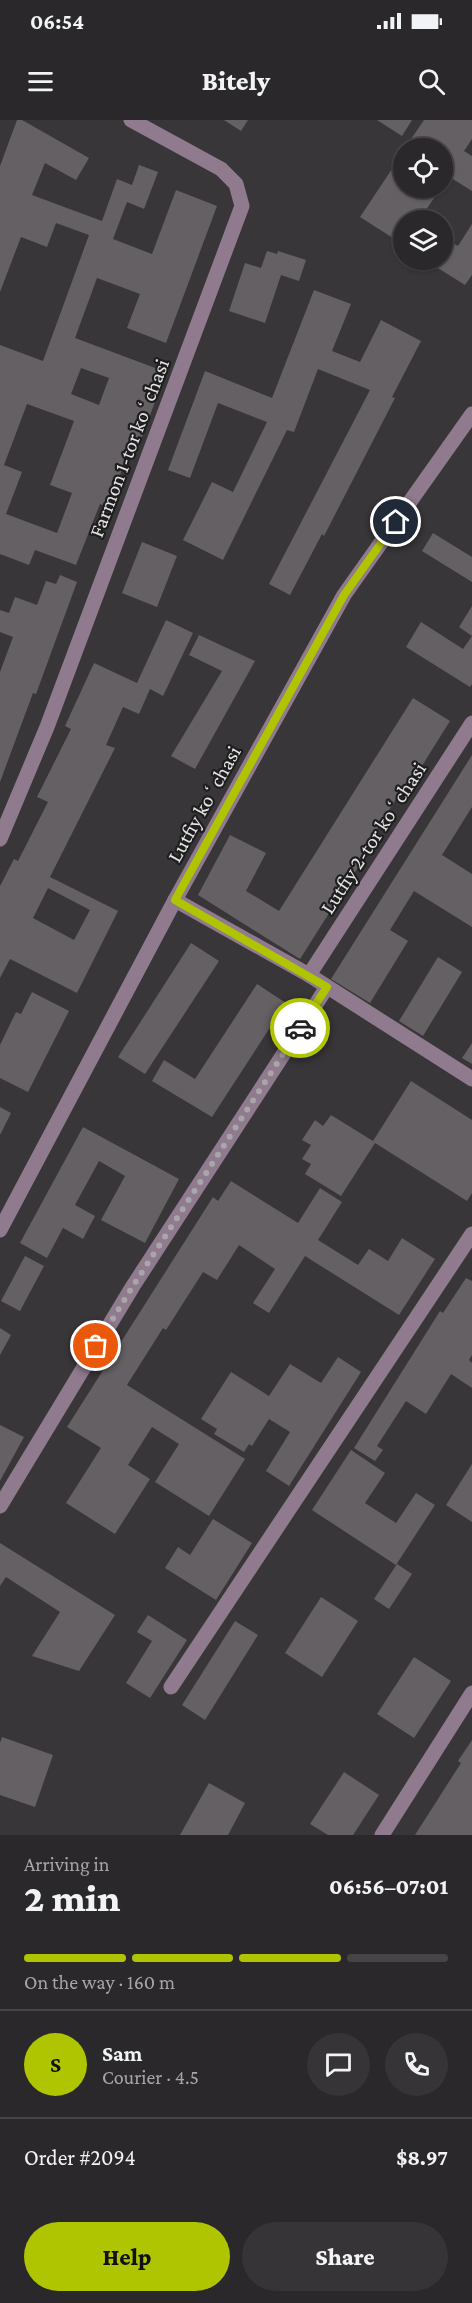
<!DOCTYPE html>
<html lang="en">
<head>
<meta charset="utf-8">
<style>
  :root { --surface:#2b282b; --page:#373437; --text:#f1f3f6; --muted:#a6a6a9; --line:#474447; --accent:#b0c502 }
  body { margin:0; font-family:"Crimson Pro",serif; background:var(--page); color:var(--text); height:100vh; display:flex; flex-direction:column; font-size:22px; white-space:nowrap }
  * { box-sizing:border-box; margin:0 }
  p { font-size:20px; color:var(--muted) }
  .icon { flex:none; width:33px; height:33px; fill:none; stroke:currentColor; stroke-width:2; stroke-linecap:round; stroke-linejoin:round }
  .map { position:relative; height:1715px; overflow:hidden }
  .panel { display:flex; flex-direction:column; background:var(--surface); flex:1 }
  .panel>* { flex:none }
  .controls { position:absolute; left:393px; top:18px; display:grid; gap:12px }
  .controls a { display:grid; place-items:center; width:60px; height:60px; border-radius:50%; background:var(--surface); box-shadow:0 2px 4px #0004,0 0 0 2px var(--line); font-size:30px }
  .pin { position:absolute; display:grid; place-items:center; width:51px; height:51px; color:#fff; margin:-26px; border:3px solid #fff; border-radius:50%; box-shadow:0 2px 6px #0007 }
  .courier { position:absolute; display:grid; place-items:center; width:60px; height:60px; margin:-30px; border:4px solid #b0c502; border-radius:50%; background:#fff; color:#222; box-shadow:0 2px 8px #0007 }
  .head em { font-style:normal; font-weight:800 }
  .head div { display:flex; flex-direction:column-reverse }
  .head { display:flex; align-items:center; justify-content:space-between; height:102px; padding:0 24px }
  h1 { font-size:39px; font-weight:800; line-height:45px }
  .bar { display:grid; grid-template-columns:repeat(4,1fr); gap:9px 6px; align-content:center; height:72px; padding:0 24px }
  .bar i { height:8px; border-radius:4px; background:var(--line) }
  .bar .active { background:var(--accent) }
  .bar p { grid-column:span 4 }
  .line { display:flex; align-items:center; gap:15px; padding:0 24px; border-top:2px solid var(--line) }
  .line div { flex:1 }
  .round { display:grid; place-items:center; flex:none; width:63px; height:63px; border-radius:32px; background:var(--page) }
  .cta { display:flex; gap:12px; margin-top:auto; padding:12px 24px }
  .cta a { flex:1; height:69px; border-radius:36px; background:var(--accent); color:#111; font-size:24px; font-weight:800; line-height:69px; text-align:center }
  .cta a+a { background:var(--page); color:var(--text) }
  .status { display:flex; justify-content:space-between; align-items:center; height:42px; padding:0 30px; background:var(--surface); direction:ltr }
  .status svg { height:16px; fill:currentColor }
  header { display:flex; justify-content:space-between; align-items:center; height:78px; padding:0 24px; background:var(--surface); font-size:27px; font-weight:800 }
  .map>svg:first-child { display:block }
  .building { fill:#646063; fill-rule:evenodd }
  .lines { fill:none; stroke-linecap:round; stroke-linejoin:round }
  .minor { stroke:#8f7a8e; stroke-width:15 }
  .done { stroke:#a9a6a9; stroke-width:6; stroke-dasharray:0 10.8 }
  .route { stroke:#b0c502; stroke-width:8 }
  .labels { text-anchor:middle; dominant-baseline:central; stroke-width:4.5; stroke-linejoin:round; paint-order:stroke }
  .street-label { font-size:21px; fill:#e5e3e5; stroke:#1f1e1f }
</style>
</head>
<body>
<div class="status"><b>06:54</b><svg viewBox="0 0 49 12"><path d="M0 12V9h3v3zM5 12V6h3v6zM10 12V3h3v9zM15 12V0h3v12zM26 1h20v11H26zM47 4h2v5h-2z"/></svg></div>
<header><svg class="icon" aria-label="menu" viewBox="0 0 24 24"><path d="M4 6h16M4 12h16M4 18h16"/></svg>Bitely<svg class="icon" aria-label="search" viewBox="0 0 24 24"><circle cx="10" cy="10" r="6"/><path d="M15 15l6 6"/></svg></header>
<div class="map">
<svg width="472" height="1715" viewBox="0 0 472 1715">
  <rect width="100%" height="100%" fill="#393639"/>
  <!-- building -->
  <g class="building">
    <path d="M17 0H22L89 38 76 60 45 43 32 75 102 101 117 59 132 65 139 45 158 52 144 89 127 82 113 119 152 134 176 70 217 86 166 223 127 208 140 174 97 158 75 218 166 252 139 325 132 323 108 387 100 384 76 445 35 430 29 445 0 434V225L43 241 89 115 56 103 47 127 21 117 0 172V46ZM81 248 109 258 99 285 71 274ZM27 284 74 301 50 365 72 373 57 413 6 394 22 352 4 345Z"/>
    <path d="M224 0H248L241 11Z"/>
    <path d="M377 0H412L402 16Z"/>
    <path d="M424 0H472V19L464 31 472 36V71L448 56 442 65V28H405Z"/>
    <path d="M404 31V68H441L419 100H404V125L360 97Z"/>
    <path d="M472 104V155L465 165 425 140H442V117L458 126Z"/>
    <path d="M267 131 277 134 278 131 306 140 299 161 281 155 265 203 229 191 245 143 261 148Z"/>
    <path d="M314 170 351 184 332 231 360 242 381 200 421 221 392 277 395 278 324 416 322 414 290 475 269 464 370 270 318 249 294 312 287 310 223 440 183 420 212 362 233 372 267 302 218 283 190 358 168 350 205 251 272 278Z"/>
    <path d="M433 413 472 437V462L422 431Z"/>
    <path d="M142 422 177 436 157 487 122 473Z"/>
    <path d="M60 455 77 462 36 574 33 573 0 662V552L13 517 0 512V490L9 493 15 477 37 485 46 461 56 464Z"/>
    <path d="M472 486V564L470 567 406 527 421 502 463 529 472 516 459 507Z"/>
    <path d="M166 500 193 513 163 576 150 569 139 594 123 587 106 625 115 628 50 757 118 791 77 873 10 839 0 858V766L14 739 18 741 48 682 37 677 71 609 65 606 94 543 137 563ZM48 768 90 790 74 820 33 798Z"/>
    <path d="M199 515 255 541 195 649 171 636 222 551 189 535Z"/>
    <path d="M413 578 450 601 415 657 411 655 372 717 376 719 300 839 198 775 230 715 266 733 246 771 279 791Z"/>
    <path d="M472 635V687L442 735 472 754V807L414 771 390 810 408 821 370 883 331 859Z"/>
    <path d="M191 823 219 841 145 954 118 937Z"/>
    <path d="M438 837 462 852 423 916 399 901Z"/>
    <path d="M257 864 286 883 212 997 152 961 164 940 195 959Z"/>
    <path d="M32 872 69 891 28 972 0 958V925L16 892 21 894Z"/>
    <path d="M472 923V944L462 938Z"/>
    <path d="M411 961 472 1000V1073L467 1081 375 1023 341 1076 305 1054 311 1044 302 1039 311 1025 302 1020 315 1000 323 1006 331 995 373 1021Z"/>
    <path d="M0 987 11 993 0 1015Z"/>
    <path d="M83 1007 179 1059 145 1123 101 1100 125 1056 99 1041 75 1085 95 1096 83 1119 63 1108 47 1138 20 1123Z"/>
    <path d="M231 1061 298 1103 320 1068 342 1082 318 1120 358 1145 369 1129 388 1141 402 1118 435 1139 399 1195 305 1136 269 1193 253 1183 275 1149 239 1125 217 1160 203 1152 166 1210 163 1208 127 1265 245 1339 209 1396 155 1362 179 1324 152 1307 128 1345 150 1359 115 1414 66 1383 101 1328 67 1307 213 1077 218 1081Z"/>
    <path d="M25 1136 44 1146 20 1191 1 1181Z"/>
    <path d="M466 1158 472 1161V1235L469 1240 472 1243V1268L451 1254 426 1294 406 1281 377 1326 383 1330 375 1341 354 1328 440 1191 443 1193Z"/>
    <path d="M0 1208 11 1215 0 1235Z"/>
    <path d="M338 1237 361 1252 289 1366 266 1351 290 1312 269 1299 252 1326 249 1324 244 1332 214 1314 217 1309 201 1299 231 1252 269 1276 290 1244 321 1263Z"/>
    <path d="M0 1305 24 1317 0 1361Z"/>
    <path d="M351 1330 385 1353 365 1383 396 1403 416 1373 435 1385 396 1445 312 1390Z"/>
    <path d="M472 1344V1402L446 1385Z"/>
    <path d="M213 1399 252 1423 216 1480 165 1448 178 1427 190 1435Z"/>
    <path d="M0 1423 115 1495 79 1551 32 1536 60 1492 6 1457 0 1466Z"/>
    <path d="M397 1444 412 1454 389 1489 374 1479Z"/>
    <path d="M321 1477 358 1501 322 1557 285 1533Z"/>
    <path d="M148 1495 187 1520 150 1578 126 1563 152 1521 137 1512Z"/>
    <path d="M235 1501 258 1515 205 1600 182 1585Z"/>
    <path d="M414 1537 451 1561 414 1618 377 1594Z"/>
    <path d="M2 1617 53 1635 35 1687 0 1675V1623Z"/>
    <path d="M472 1620V1715H415L461 1643 458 1641Z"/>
    <path d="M344 1652 379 1675 353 1715H328L310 1704Z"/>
    <path d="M209 1663 245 1683 228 1715H180Z"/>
  </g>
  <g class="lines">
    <!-- minor -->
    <g class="minor">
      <path d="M0 719 47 607 242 86 236 64 221 49 131 0"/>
      <path d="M175 780 309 855 472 959"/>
      <path d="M309 855 472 603"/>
      <path d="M0 1110 175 780 344 475 472 294"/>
      <path d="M0 1386 133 1166 327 867"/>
      <path d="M171 1567 472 1114"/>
      <path d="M382 1715 472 1573"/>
    </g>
  </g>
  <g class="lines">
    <!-- done -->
    <path class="done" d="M96 1226 133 1166 300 908"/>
    <!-- route -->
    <path class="route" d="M300 908 327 867 175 780 344 475 396 402"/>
  </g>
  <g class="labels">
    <!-- street labels -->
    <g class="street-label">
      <text transform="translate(129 328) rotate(-69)">Farmon 1-tor koʻchasi</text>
      <text transform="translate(204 684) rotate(-61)">Lutfiy koʻchasi</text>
      <text transform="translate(373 718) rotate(-57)">Lutfiy 2-tor koʻchasi</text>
    </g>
  </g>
</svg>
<div class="controls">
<a><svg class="icon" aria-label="locate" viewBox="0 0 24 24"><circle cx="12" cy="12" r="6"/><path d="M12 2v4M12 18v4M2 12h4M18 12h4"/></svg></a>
<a><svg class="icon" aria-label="layers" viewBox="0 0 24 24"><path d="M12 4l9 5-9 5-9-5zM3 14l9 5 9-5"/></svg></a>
</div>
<div class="pin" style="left:96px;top:1226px;background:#ea580c"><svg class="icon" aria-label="bag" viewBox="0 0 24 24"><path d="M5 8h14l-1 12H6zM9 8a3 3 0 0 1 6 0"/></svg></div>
<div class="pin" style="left:396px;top:402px;background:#1f2937"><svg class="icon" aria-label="home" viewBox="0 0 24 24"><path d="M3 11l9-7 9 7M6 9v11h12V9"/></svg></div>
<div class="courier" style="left:300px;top:908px"><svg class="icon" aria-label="car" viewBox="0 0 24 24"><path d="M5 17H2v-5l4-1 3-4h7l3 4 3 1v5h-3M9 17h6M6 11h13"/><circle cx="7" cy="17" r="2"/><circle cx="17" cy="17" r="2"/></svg></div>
</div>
<section class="panel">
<div class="head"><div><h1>2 min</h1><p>Arriving in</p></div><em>06:56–07:01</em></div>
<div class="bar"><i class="active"></i><i class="active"></i><i class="active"></i><i></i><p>On the way · 160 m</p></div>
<div class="line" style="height:108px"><b class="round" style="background:var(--accent);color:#111">S</b><div><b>Sam</b><p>Courier · 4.5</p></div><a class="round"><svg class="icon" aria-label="chat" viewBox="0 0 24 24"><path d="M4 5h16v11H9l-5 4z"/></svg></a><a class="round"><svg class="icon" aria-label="phone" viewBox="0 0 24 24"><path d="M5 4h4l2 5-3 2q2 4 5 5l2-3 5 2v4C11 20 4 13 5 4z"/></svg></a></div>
<div class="line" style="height:78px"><div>Order #2094</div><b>$8.97</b></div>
<div class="cta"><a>Help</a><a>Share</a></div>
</section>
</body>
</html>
